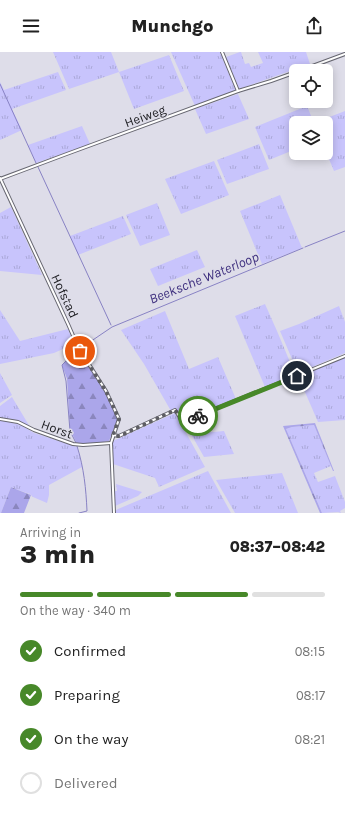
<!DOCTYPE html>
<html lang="en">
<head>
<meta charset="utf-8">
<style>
  :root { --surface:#fff; --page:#f2f2f2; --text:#222; --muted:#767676; --line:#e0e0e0; --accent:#478829 }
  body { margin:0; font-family:Karla,sans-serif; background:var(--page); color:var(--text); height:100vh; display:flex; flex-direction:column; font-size:15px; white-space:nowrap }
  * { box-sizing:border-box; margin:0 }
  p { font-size:13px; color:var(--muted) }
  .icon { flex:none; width:22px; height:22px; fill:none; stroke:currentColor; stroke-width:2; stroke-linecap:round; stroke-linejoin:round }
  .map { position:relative; height:461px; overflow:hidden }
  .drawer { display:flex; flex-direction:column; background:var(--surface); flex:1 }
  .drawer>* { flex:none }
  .controls { position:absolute; left:289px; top:12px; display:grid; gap:8px }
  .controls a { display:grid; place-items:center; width:44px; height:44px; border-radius:6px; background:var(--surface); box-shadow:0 2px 10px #0003; font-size:20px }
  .pin { position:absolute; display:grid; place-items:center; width:34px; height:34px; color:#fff; margin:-17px; border:2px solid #fff; border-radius:50%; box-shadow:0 1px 4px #0007 }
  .courier { position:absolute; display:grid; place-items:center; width:40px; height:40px; margin:-20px; border:3px solid #478829; border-radius:50%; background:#fff; color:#222; box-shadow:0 1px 5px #0007 }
  .summary em { font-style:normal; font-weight:800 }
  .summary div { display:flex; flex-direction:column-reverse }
  .summary { display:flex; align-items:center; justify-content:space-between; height:68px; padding:0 20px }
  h1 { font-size:26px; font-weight:800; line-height:30px }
  .bar { display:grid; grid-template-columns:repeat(4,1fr); gap:6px 4px; align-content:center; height:48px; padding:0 20px }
  .bar i { height:5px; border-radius:3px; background:var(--line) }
  .bar .on { background:var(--accent) }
  .bar p { grid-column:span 4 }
  ol { padding:0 20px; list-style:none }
  li { display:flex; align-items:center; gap:12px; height:44px }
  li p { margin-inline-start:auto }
  li .icon { padding:4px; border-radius:50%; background:var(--accent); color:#fff; stroke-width:4 }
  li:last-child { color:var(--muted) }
  li i { width:22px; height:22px; border:2px solid var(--line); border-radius:50% }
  header { display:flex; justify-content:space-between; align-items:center; height:52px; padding:0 20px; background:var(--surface); font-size:18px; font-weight:800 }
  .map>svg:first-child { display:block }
  .grass { fill:url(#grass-tufts) }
  .forest { fill:url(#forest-firs) }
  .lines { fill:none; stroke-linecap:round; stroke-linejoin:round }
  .stream { stroke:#8882c4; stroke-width:1 }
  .street-casing { stroke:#676771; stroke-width:4 }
  .street { stroke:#fff; stroke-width:2 }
  .done { stroke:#5e5e64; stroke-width:4; stroke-dasharray:0 7.2 }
  .route { stroke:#478829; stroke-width:5 }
  .labels { text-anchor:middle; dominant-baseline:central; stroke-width:3; stroke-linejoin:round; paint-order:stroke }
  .street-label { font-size:13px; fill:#19191d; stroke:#dedde9 }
  .water-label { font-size:14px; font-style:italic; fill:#3f307f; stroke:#dedde9 }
</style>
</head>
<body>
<header><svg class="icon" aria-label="menu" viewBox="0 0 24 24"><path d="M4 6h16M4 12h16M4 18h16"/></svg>Munchgo<svg class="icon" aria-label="share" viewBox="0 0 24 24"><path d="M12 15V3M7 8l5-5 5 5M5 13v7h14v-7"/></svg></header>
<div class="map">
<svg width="345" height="461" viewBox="0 0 345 461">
  <defs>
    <pattern id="grass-tufts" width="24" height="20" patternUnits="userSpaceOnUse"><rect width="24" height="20" fill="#c8c4fc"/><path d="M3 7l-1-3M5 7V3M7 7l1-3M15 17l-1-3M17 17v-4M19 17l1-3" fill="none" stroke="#aba8d8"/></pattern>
    <pattern id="forest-firs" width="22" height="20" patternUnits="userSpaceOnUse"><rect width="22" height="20" fill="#aba6ea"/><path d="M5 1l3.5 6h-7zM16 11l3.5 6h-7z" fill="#8a86bd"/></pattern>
  </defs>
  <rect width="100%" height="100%" fill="#dedde9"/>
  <!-- grass -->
  <g class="grass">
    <path d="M53 0H111L119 20 169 3 184 39 134 57 119 20 69 37Z"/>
    <path d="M171 0H220L236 39 195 54Z"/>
    <path d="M240 0H241L245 12 249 11 251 15 263 11 258 0H306L310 12 239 37 226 5Z"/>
    <path d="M58 20 66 38 12 57 22 78 0 88V30L4 38Z"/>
    <path d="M238 42 249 67 206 82 195 57Z"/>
    <path d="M307 54 314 71 345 59V115L334 119 326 100V71H296V97L269 108 255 75Z"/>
    <path d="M82 74 90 92 36 111 28 93Z"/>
    <path d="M259 92 269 117 227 132 217 108Z"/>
    <path d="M214 109 229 143 181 162 165 127Z"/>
    <path d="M280 143 302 196 262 212 240 159Z"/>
    <path d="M157 151 170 183 140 194 126 163Z"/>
    <path d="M11 155 42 223 0 219V161Z"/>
    <path d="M123 164 131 182 78 203 70 184Z"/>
    <path d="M197 198 205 215 158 234 150 217Z"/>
    <path d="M265 252 277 279 295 322 265 335 235 264Z"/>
    <path d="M339 254 345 270V301L298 321 280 279 299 272Z"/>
    <path d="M0 258 20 289 68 277 74 292 54 301 0 312Z"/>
    <path d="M165 259 189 317 218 305 236 347 183 368 177 358 171 359 144 312 121 278Z"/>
    <path d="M345 305V368L318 370 298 324Z"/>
    <path d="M0 321 12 343 0 351Z"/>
    <path d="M12 345 30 375C27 374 24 371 21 370 14 367 7 367 0 366V354Z"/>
    <path d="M175 361 205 415 159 435 155 426 113 412 112 398 113 389Z"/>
    <path d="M0 368 21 373 34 381 77 395 82 415 49 433V443L47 451 33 445 30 442 18 438 11 435 1 461H0Z"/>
    <path d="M314 373 331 414 314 421 318 430 335 424 345 450V456L340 459 341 461 338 460 322 461 286 377 292 375Z"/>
    <path d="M224 379 234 402 204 405 191 382Z"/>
    <path d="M208 419 231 461H115V459L118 457Z"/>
    <path d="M282 421 298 461H235L216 428Z"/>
    <path d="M116 432 142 440 138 444 115 454 114 439H117Z"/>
  </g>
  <!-- forest -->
  <g class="forest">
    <path d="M78 299 106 340 118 367 109 389 92 392H77L70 377 67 327 62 313Z"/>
    <path d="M315 371 334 419H333L314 373 292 375 286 377 322 461H320L283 374Z"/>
    <path d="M11 435 18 438 31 443 24 461H1Z"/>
  </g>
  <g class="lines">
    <!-- stream -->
    <g class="stream">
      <path d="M0 32 36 111"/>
      <path d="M38 115 111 273"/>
      <path d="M305 195 345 179"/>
      <path d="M81 296 112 275 303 196"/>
      <path d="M76 391 70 379 66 329 62 313 77 298"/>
      <path d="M77 394C84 416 86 437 87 459L79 461"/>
    </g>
    <!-- street casing -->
    <g class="street-casing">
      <g id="street">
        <path d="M222 0 238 39"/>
        <path d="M299 19 345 2"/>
        <path d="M0 126 68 272 78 295 106 339 119 367 111 391 114 461"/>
        <path d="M0 127 64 103 238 39 271 29 296 20"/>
        <path d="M0 367 18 370 34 378 73 392 83 393 111 391"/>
        <path d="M113 383 119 384 121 383 175 358 183 370 345 304"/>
      </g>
    </g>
    <!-- street -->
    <use href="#street" class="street"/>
  </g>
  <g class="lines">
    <!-- done -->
    <path class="done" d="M80 299 106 339 119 367 113 383 118 384 122 383 175 358 182 370 198 364"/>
    <!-- route -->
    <path class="route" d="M198 364 297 324"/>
  </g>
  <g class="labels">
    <!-- street labels -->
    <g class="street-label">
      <text transform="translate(145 64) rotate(-20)">Heiweg</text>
      <text transform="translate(65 244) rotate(65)">Hofstad</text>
      <text transform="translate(57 377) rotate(20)">Horst</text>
    </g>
    <!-- water labels -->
    <g class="water-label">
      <text transform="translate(204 226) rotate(-22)">Beeksche Waterloop</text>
    </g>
  </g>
</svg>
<div class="controls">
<a><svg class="icon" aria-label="locate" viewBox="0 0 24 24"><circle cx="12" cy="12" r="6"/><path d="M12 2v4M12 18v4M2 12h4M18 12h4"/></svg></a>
<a><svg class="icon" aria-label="layers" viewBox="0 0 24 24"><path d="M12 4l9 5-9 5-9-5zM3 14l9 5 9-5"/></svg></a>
</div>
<div class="pin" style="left:80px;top:299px;background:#ea580c"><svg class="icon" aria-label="bag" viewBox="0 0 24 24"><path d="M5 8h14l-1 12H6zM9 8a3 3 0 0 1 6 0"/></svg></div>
<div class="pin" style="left:297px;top:324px;background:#1f2937"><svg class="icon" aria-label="home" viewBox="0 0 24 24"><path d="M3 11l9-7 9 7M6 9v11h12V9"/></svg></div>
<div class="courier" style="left:198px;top:364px"><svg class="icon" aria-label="bike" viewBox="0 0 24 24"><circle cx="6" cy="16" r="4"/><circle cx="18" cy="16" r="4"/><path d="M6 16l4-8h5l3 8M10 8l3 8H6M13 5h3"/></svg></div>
</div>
<section class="drawer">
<div class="summary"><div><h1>3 min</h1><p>Arriving in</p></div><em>08:37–08:42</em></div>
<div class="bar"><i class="on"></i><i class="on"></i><i class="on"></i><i></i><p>On the way · 340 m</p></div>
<ol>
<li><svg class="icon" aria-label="check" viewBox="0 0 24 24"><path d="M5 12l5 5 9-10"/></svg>Confirmed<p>08:15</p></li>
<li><svg class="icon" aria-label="check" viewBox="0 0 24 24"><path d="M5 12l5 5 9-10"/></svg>Preparing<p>08:17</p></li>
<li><svg class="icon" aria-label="check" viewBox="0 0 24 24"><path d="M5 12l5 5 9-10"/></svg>On the way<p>08:21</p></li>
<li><i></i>Delivered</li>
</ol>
</section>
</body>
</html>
